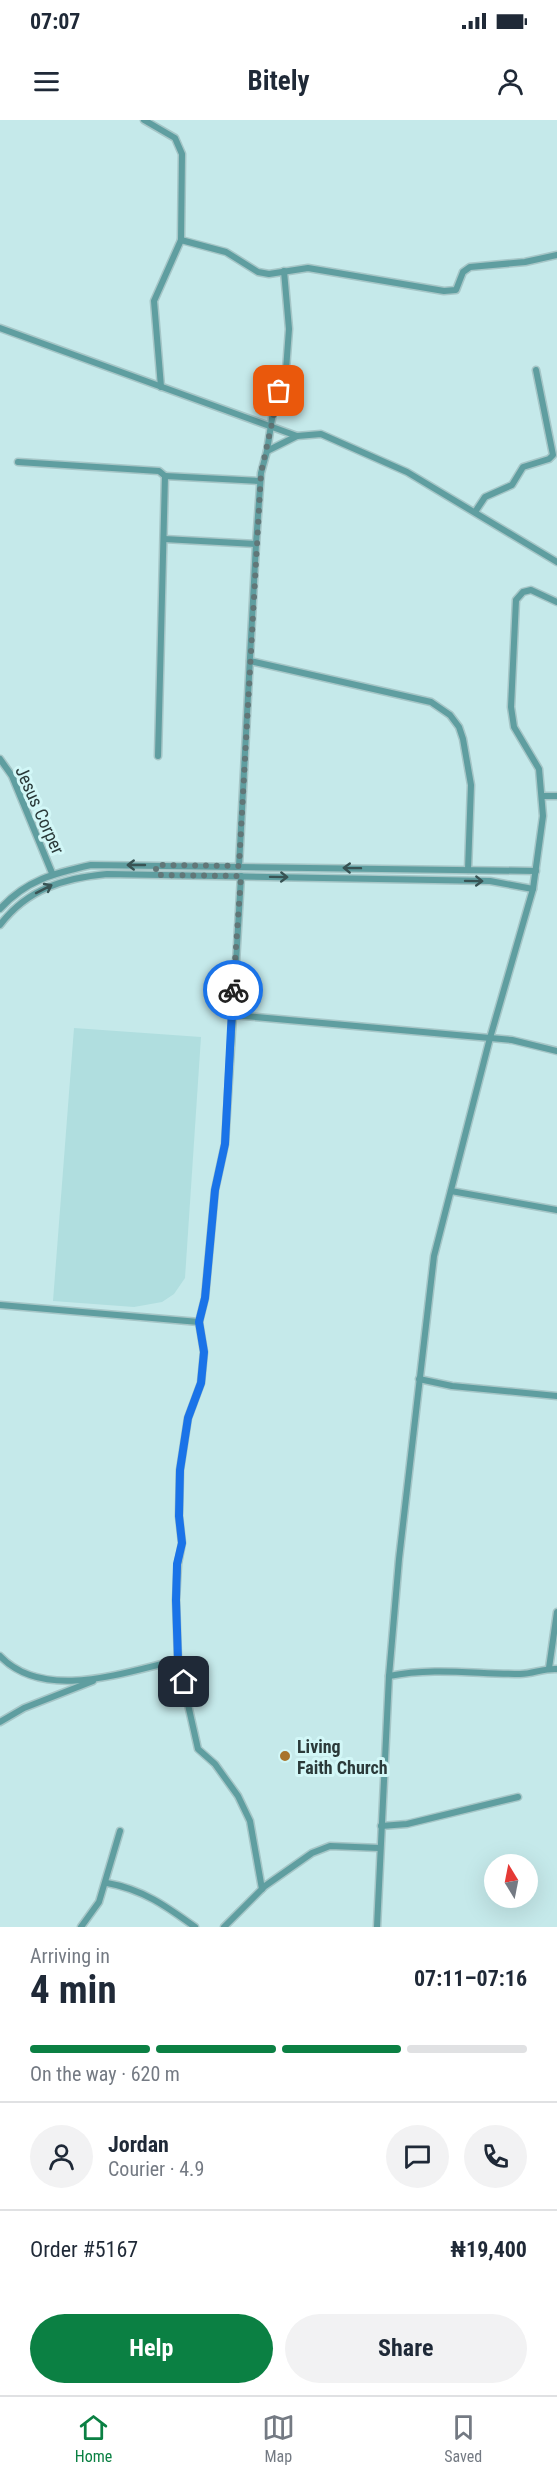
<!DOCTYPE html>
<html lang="en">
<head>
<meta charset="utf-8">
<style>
  :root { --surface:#fff; --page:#f2f2f3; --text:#1f2937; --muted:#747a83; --line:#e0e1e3; --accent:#0b8043 }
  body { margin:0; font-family:"Roboto Condensed",sans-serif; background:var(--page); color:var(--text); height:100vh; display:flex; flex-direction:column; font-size:22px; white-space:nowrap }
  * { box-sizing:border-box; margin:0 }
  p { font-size:20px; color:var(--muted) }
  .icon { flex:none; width:33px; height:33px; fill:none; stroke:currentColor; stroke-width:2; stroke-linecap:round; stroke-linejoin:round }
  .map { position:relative; height:1807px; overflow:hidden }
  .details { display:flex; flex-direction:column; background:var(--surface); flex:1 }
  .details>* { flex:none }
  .needle { width:39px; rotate:350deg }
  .controls { position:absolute; left:484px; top:1734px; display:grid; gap:12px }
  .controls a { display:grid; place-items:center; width:54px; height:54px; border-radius:50%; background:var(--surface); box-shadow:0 6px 24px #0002; font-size:30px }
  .pin { position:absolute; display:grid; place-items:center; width:51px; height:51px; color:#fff; margin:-26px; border-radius:12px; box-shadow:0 3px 9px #0006 }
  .courier { position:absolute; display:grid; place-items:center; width:60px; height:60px; margin:-30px; border:4px solid #1a73e8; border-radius:50%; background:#fff; color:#222; box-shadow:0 2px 8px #0007 }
  .overview em { font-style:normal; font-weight:700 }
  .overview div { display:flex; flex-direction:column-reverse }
  .overview { display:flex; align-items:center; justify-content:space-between; height:102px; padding:0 30px }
  h1 { font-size:39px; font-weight:700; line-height:45px }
  .bar { display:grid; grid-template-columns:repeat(4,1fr); gap:9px 6px; align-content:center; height:72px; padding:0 30px }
  .bar i { height:8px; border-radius:4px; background:var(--line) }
  .bar .selected { background:var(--accent) }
  .bar p { grid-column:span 4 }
  .line { display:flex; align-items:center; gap:15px; padding:0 30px; border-top:2px solid var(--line) }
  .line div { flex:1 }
  .round { display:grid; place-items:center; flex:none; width:63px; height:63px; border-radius:32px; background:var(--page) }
  .primary-button { display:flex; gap:12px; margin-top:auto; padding:12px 30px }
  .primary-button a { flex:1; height:69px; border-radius:36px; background:var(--accent); color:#fff; font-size:24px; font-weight:700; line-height:69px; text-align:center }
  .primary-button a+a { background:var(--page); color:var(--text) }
  .status { display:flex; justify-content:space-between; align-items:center; height:42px; padding:0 30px; background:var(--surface); direction:ltr }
  .status svg { height:16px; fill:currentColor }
  header { display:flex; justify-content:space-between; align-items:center; height:78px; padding:0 30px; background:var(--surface); font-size:27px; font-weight:700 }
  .tabs { display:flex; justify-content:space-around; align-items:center; height:84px; border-top:2px solid var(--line); background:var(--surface); font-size:16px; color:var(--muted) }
  .tabs a { display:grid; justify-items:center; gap:3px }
  .tabs .selected { color:var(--accent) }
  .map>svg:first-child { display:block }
  .built { fill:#b0dedf }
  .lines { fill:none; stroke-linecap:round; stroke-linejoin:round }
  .minor-casing { stroke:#a6c6c7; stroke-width:9 }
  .minor { stroke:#5f9ea0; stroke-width:6 }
  .oneway { stroke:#385354 }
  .done { stroke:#617778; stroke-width:6; stroke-dasharray:0 10.8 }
  .route { stroke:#1a73e8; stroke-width:8 }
  .poi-dot { fill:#a8742c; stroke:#d2f7f7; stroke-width:2 }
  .labels { text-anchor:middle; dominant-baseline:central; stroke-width:6; stroke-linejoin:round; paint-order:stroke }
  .street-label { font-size:18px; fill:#2b3a3a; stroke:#d2f7f7 }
  .poi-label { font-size:18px; font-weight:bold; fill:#2b3a3a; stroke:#d2f7f7; text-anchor:start }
</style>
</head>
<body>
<div class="status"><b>07:07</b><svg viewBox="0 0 49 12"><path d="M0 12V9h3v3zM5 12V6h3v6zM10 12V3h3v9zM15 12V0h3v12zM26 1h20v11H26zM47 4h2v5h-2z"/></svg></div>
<header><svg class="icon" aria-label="menu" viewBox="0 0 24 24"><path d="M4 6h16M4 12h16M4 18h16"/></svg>Bitely<svg class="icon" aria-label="person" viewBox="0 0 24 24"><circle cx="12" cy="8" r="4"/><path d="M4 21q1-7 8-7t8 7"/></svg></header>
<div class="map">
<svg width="557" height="1807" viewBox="0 0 557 1807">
  <rect width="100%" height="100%" fill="#c5e9ea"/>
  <!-- built -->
  <path class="built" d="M74 908 201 917 185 1158 174 1174 162 1182 134 1187 53 1181Z"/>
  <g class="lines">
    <!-- minor casing -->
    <g class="minor-casing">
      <g id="minor">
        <path d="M144 0 175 18 182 34 181 120 154 181 161 267"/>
        <path d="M181 120 226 132 258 152 269 154 308 148 444 171 456 170 463 152 470 147 525 142 557 135"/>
        <path d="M0 208 297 316"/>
        <path d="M267 331 273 292 286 250 289 209 284 151"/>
        <path d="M18 342 159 351 165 356 158 636"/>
        <path d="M165 356 260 361"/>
        <path d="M475 392 485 377 512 365 523 347 549 339 553 335 536 250"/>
        <path d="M164 419 256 424"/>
        <path d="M250 541 431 582 450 595 459 607 463 619 471 665 468 750"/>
        <path d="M0 639 12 656 52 753"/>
        <path d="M543 676H557"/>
        <path d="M239 746 256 424 261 353 267 331 297 316 321 314 407 352 557 442"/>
        <path d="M241 756 233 895 512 920 557 931"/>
        <path d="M0 789C26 760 55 753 91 745L536 751"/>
        <path d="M0 805C27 769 64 758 107 754L490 761 533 769"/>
        <path d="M451 1071 557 1090"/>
        <path d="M0 1185 199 1202"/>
        <path d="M419 1259 452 1266 557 1276"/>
        <path d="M0 1536C44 1582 125 1552 178 1540L176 1480 178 1444 182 1423 179 1396 180 1350 188 1298 201 1263 204 1232 199 1202 205 1178 215 1070 225 1024 233 895"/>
        <path d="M178 1540 198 1629 215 1644 238 1676 250 1701 262 1769"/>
        <path d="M549 1548 557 1492"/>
        <path d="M389 1556C434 1547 475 1554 520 1554 533 1554 544 1548 557 1549"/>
        <path d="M0 1602 24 1588 93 1561"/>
        <path d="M381 1706 407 1704 518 1677"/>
        <path d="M107 1763C142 1769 166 1786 195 1807"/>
        <path d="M81 1807 99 1782 120 1711"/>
        <path d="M224 1807 265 1766 312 1733 330 1726 380 1728"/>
        <path d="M377 1807 389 1556 399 1439 434 1136 490 918 533 769 543 696 539 649 514 607 511 587 516 480 523 472 531 470 557 482"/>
      </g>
    </g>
    <!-- minor -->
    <use href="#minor" class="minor"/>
  </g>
  <!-- one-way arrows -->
  <defs><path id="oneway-shaft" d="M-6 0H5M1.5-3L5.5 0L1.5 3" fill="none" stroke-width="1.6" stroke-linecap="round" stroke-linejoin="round" transform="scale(1.5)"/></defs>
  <g class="oneway">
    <use href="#oneway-shaft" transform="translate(136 745) rotate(180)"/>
    <use href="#oneway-shaft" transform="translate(352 748) rotate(-179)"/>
    <use href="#oneway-shaft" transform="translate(279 757) rotate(1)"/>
    <use href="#oneway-shaft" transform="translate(474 761) rotate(1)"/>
    <use href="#oneway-shaft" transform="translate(44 769) rotate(-27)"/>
  </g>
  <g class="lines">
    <!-- done -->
    <path class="done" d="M233 870 241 756 156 755V745L239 746 261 353 279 271"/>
    <!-- route -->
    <path class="route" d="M184 1562 178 1540 176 1480 177 1444 182 1423 179 1396 180 1350 188 1298 201 1263 204 1232 199 1202 205 1178 215 1070 225 1024 233 870"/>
  </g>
  <!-- markers -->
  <circle class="poi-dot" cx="285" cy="1636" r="6"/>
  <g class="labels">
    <!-- street labels -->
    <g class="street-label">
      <text transform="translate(40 690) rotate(66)">Jesus Corper</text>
    </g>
    <!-- poi labels -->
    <g class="poi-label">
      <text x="297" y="1626">Living<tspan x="297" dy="21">Faith Church</tspan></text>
    </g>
  </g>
</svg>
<div class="controls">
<a><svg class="needle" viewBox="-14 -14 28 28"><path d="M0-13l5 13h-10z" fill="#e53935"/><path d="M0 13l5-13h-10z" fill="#747a83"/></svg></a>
</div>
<div class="pin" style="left:279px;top:271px;background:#ea580c"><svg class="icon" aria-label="bag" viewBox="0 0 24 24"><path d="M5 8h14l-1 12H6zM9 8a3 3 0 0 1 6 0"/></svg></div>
<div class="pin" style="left:184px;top:1562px;background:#1f2937"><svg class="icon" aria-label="home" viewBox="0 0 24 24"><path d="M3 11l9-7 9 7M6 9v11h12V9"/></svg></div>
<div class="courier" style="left:233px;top:870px"><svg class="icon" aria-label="bike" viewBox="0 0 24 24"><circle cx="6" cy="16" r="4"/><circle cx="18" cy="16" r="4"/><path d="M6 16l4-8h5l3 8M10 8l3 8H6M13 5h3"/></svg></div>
</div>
<section class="details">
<div class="overview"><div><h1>4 min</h1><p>Arriving in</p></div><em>07:11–07:16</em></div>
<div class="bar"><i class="selected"></i><i class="selected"></i><i class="selected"></i><i></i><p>On the way · 620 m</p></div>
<div class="line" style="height:108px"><a class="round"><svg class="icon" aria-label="person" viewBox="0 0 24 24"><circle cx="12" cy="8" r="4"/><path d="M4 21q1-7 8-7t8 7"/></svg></a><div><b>Jordan</b><p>Courier · 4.9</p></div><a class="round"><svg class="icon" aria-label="chat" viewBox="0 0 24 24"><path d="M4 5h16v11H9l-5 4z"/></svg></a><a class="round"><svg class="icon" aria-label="phone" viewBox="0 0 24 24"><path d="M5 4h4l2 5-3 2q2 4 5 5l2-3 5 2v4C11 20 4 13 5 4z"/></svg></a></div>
<div class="line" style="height:78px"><div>Order #5167</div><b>₦19,400</b></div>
<div class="primary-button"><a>Help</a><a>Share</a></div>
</section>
<nav class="tabs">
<a class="selected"><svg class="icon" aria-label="home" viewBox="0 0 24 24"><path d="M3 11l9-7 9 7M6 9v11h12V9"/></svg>Home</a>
<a><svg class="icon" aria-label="map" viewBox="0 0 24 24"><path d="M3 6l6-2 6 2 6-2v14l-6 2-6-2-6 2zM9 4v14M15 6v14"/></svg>Map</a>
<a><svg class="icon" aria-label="saved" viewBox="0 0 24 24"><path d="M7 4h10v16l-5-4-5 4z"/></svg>Saved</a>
</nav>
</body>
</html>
